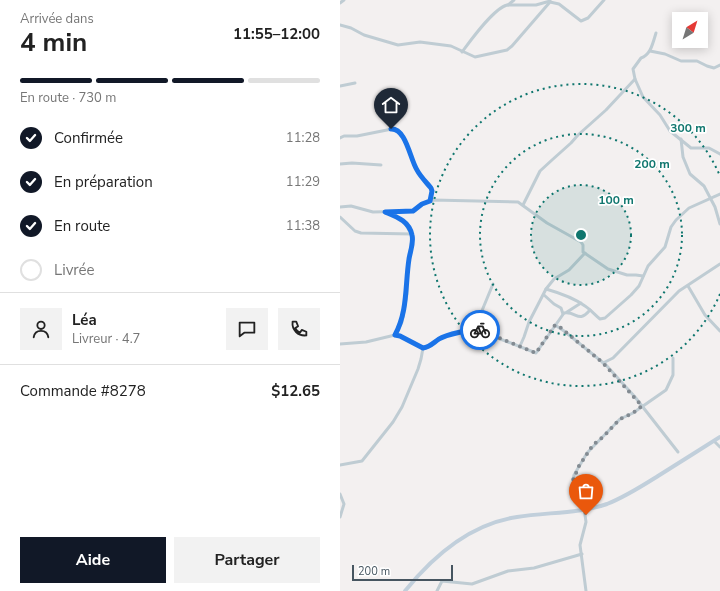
<!DOCTYPE html>
<html lang="fr">
<head>
<meta charset="utf-8">
<style>
  :root { --surface:#fff; --page:#f2f2f2; --text:#222; --muted:#767676; --line:#e0e0e0; --accent:#111827 }
  body { margin:0; font-family:"Nunito Sans",sans-serif; background:var(--page); color:var(--text); height:100vh; display:flex; flex-direction:column; font-size:15px; white-space:nowrap }
  * { box-sizing:border-box; margin:0 }
  p { font-size:13px; color:var(--muted) }
  .icon { flex:none; width:22px; height:22px; fill:none; stroke:currentColor; stroke-width:2; stroke-linecap:round; stroke-linejoin:round }
  .map { position:relative; flex:1; overflow:hidden }
  .sheet { display:flex; flex-direction:column; background:var(--surface); width:340px }
  .sheet>* { flex:none }
  .needle { width:26px; rotate:38deg }
  .controls { position:absolute; left:332px; top:12px; display:grid; gap:8px }
  .controls a { display:grid; place-items:center; width:36px; height:36px; border-radius:0px; background:var(--surface); box-shadow:0 2px 10px #0003; font-size:20px }
  .scale { position:absolute; left:12px; bottom:10px; width:101px; box-sizing:border-box; padding-left:4px; border:2px solid #465560; border-top:0; font-size:11px; line-height:14px; white-space:nowrap; color:#465560; -webkit-text-stroke:3px #fff; paint-order:stroke }
  .pin { position:absolute; display:grid; place-items:center; width:34px; height:34px; color:#fff; margin:-41px -17px; border-radius:50% 50% 50% 0; rotate:-45deg; box-shadow:0 0 4px #0007 }
  .pin .icon { rotate:45deg }
  .courier { position:absolute; display:grid; place-items:center; width:40px; height:40px; margin:-20px; border:3px solid #1a73e8; border-radius:50%; background:#fff; color:#222; box-shadow:0 1px 5px #0007 }
  .summary em { font-style:normal; font-weight:700 }
  .summary div { display:flex; flex-direction:column-reverse }
  .summary { display:flex; align-items:center; justify-content:space-between; height:68px; padding:0 20px }
  h1 { font-size:26px; font-weight:700; line-height:30px }
  .bar { display:grid; grid-template-columns:repeat(4,1fr); gap:6px 4px; align-content:center; height:48px; padding:0 20px }
  .bar i { height:5px; border-radius:3px; background:var(--line) }
  .bar .selected { background:var(--accent) }
  .bar p { grid-column:span 4 }
  .line { display:flex; align-items:center; gap:10px; padding:0 20px; border-top:1px solid var(--line) }
  .line div { flex:1 }
  .round { display:grid; place-items:center; flex:none; width:42px; height:42px; border-radius:0px; background:var(--page) }
  ol { padding:0 20px; list-style:none }
  li { display:flex; align-items:center; gap:12px; height:44px }
  li p { margin-inline-start:auto }
  li .icon { padding:4px; border-radius:50%; background:var(--accent); color:#fff; stroke-width:4 }
  li:last-child { color:var(--muted) }
  li i { width:22px; height:22px; border:2px solid var(--line); border-radius:50% }
  .cta { display:flex; gap:8px; margin-top:auto; padding:8px 20px }
  .cta a { flex:1; height:46px; border-radius:0px; background:var(--accent); color:#fff; font-size:16px; font-weight:700; line-height:46px; text-align:center }
  .cta a+a { background:var(--page); color:var(--text) }
  main { display:flex; flex:1; min-height:0 }
  .map>svg:first-child { display:block }
  .lines { fill:none; stroke-linecap:round; stroke-linejoin:round }
  .street { stroke:#bfccd3; stroke-width:3 }
  .secondary { stroke:#c1cfdb; stroke-width:4 }
  .done { stroke:#838b92; stroke-width:4; stroke-dasharray:0 7.2 }
  .route { stroke:#1a73e8; stroke-width:5 }
  .ring { fill:none; stroke:#0f766e; stroke-width:2; stroke-dasharray:2 4 }
  .centre { fill:#0f766e; stroke:#fff; stroke-width:2 }
  .ring-label { font-size:12px; text-anchor:middle; font-weight:bold; fill:#0f766e; stroke:#fff; stroke-width:3.5; stroke-linejoin:round; paint-order:stroke }
</style>
</head>
<body>
<main>
<section class="sheet">
<div class="summary"><div><h1>4 min</h1><p>Arrivée dans</p></div><em>11:55–12:00</em></div>
<div class="bar"><i class="selected"></i><i class="selected"></i><i class="selected"></i><i></i><p>En route · 730 m</p></div>
<ol>
<li><svg class="icon" aria-label="check" viewBox="0 0 24 24"><path d="M5 12l5 5 9-10"/></svg>Confirmée<p>11:28</p></li>
<li><svg class="icon" aria-label="check" viewBox="0 0 24 24"><path d="M5 12l5 5 9-10"/></svg>En préparation<p>11:29</p></li>
<li><svg class="icon" aria-label="check" viewBox="0 0 24 24"><path d="M5 12l5 5 9-10"/></svg>En route<p>11:38</p></li>
<li><i></i>Livrée</li>
</ol>
<div class="line" style="height:72px"><a class="round"><svg class="icon" aria-label="person" viewBox="0 0 24 24"><circle cx="12" cy="8" r="4"/><path d="M4 21q1-7 8-7t8 7"/></svg></a><div><b>Léa</b><p>Livreur · 4.7</p></div><a class="round"><svg class="icon" aria-label="chat" viewBox="0 0 24 24"><path d="M4 5h16v11H9l-5 4z"/></svg></a><a class="round"><svg class="icon" aria-label="phone" viewBox="0 0 24 24"><path d="M5 4h4l2 5-3 2q2 4 5 5l2-3 5 2v4C11 20 4 13 5 4z"/></svg></a></div>
<div class="line" style="height:52px"><div>Commande #8278</div><b>$12.65</b></div>
<div class="cta"><a>Aide</a><a>Partager</a></div>
</section>
<div class="map">
<svg width="380" height="591" viewBox="0 0 380 591">
  <rect width="100%" height="100%" fill="#f3f0f0"/>
  <g class="lines">
    <!-- street -->
    <g class="street">
      <path d="M0 3 4 0"/>
      <path d="M168 5 174 0"/>
      <path d="M0 25 11 28 24 35 58 45 80 42 111 46 135 57 167 50 172 46 210 2 219 4 241 21 248 18 264 0"/>
      <path d="M310 51 325 54 341 61H357L367 66 374 68 380 65"/>
      <path d="M122 52C131 40 153 9 167 5H196L210 1"/>
      <path d="M295 79 293 69 301 58C311 55 313 42 316 33"/>
      <path d="M0 86 15 83"/>
      <path d="M0 138 4 136H17L52 129 59 131 63 136 77 171 91 188 92 191 90 201"/>
      <path d="M341 139 343 157 350 174 364 186 375 207 380 224"/>
      <path d="M0 164 12 163 41 165"/>
      <path d="M183 205 200 171 212 160 231 143 238 135 266 110 295 79 303 97 320 115 330 131 351 148H369L380 154"/>
      <path d="M0 207 11 206 33 212 71 211H75L82 204 93 200 178 202 207 223 241 242 243 245V252L268 269 287 275H296L303 276"/>
      <path d="M46 212 64 221 72 236 67 277V294L62 322 55 335"/>
      <path d="M0 217 15 231 21 233 72 234"/>
      <path d="M348 286 365 315 380 331"/>
      <path d="M206 289C220 293 234 298 245 306 251 310 255 315 260 319L265 318 291 295 299 286 308 266 325 247 331 227 336 220 349 208 380 194"/>
      <path d="M204 295 214 304 221 308 223 314"/>
      <path d="M227 312 241 303"/>
      <path d="M215 325 224 331 266 365 295 397 338 452"/>
      <path d="M137 329 141 313 153 284"/>
      <path d="M0 344 26 342 55 335 60 336 83 348 90 346 98 339 108 335 135 329 196 353 224 313C237 311 238 324 250 310"/>
      <path d="M180 346 184 337 189 322 206 289 214 279 229 270 245 253"/>
      <path d="M263 363 273 358 339 291 380 264"/>
      <path d="M374 441 380 447"/>
      <path d="M0 465 22 461 53 422 62 407 78 369 81 359 83 348"/>
      <path d="M0 494 4 504 0 517"/>
      <path d="M97 591 102 581 132 584 168 571 194 568 242 554"/>
      <path d="M246 591 240 545 246 522 245 515V510L235 490 233 480 234 475 247 453 280 419 293 413 326 390 333 375V358"/>
    </g>
    <!-- secondary -->
    <path class="secondary" d="M65 591C94 555 130 524 177 517 207 512 238 514 267 504 285 497 302 486 318 476 339 463 359 450 380 437"/>
  </g>
  <g class="lines">
    <!-- done -->
    <path class="done" d="M140 330 196 353 215 325 221 328 263 363 302 406 293 413 280 419 263 437 253 445 239 466 233 480 235 490 245 510 246 515"/>
    <!-- route -->
    <path class="route" d="M51 129C66 128 70 159 77 170 80 176 86 182 91 188L92 191 90 201 82 204 73 211 45 212C57 217 69 221 72 235 74 243 70 252 69 259 65 285 68 311 55 335L60 336 83 348C90 347 93 343 99 339 105 335 134 328 140 330"/>
  </g>
  <!-- distance rings -->
  <circle cx="241" cy="235" r="50" fill="#0f766e" fill-opacity=".12"/>
  <g class="ring">
    <circle cx="241" cy="235" r="50"/>
    <circle cx="241" cy="235" r="101"/>
    <path d="M380 294A151 151 0 1 1 380 176"/>
  </g>
  <circle cx="241" cy="235" r="6" class="centre"/>
  <g class="ring-label">
    <text x="348" y="132">300 m</text>
    <text x="312" y="168">200 m</text>
    <text x="276" y="204">100 m</text>
  </g>
</svg>
<div class="controls">
<a><svg class="needle" viewBox="-14 -14 28 28"><path d="M0-13l5 13h-10z" fill="#e53935"/><path d="M0 13l5-13h-10z" fill="#767676"/></svg></a>
</div>
<div class="scale">200 m</div>
<div class="pin" style="left:246px;top:515px;background:#ea580c"><svg class="icon" aria-label="bag" viewBox="0 0 24 24"><path d="M5 8h14l-1 12H6zM9 8a3 3 0 0 1 6 0"/></svg></div>
<div class="pin" style="left:51px;top:129px;background:#1f2937"><svg class="icon" aria-label="home" viewBox="0 0 24 24"><path d="M3 11l9-7 9 7M6 9v11h12V9"/></svg></div>
<div class="courier" style="left:140px;top:330px"><svg class="icon" aria-label="bike" viewBox="0 0 24 24"><circle cx="6" cy="16" r="4"/><circle cx="18" cy="16" r="4"/><path d="M6 16l4-8h5l3 8M10 8l3 8H6M13 5h3"/></svg></div>
</div>
</main>
</body>
</html>
